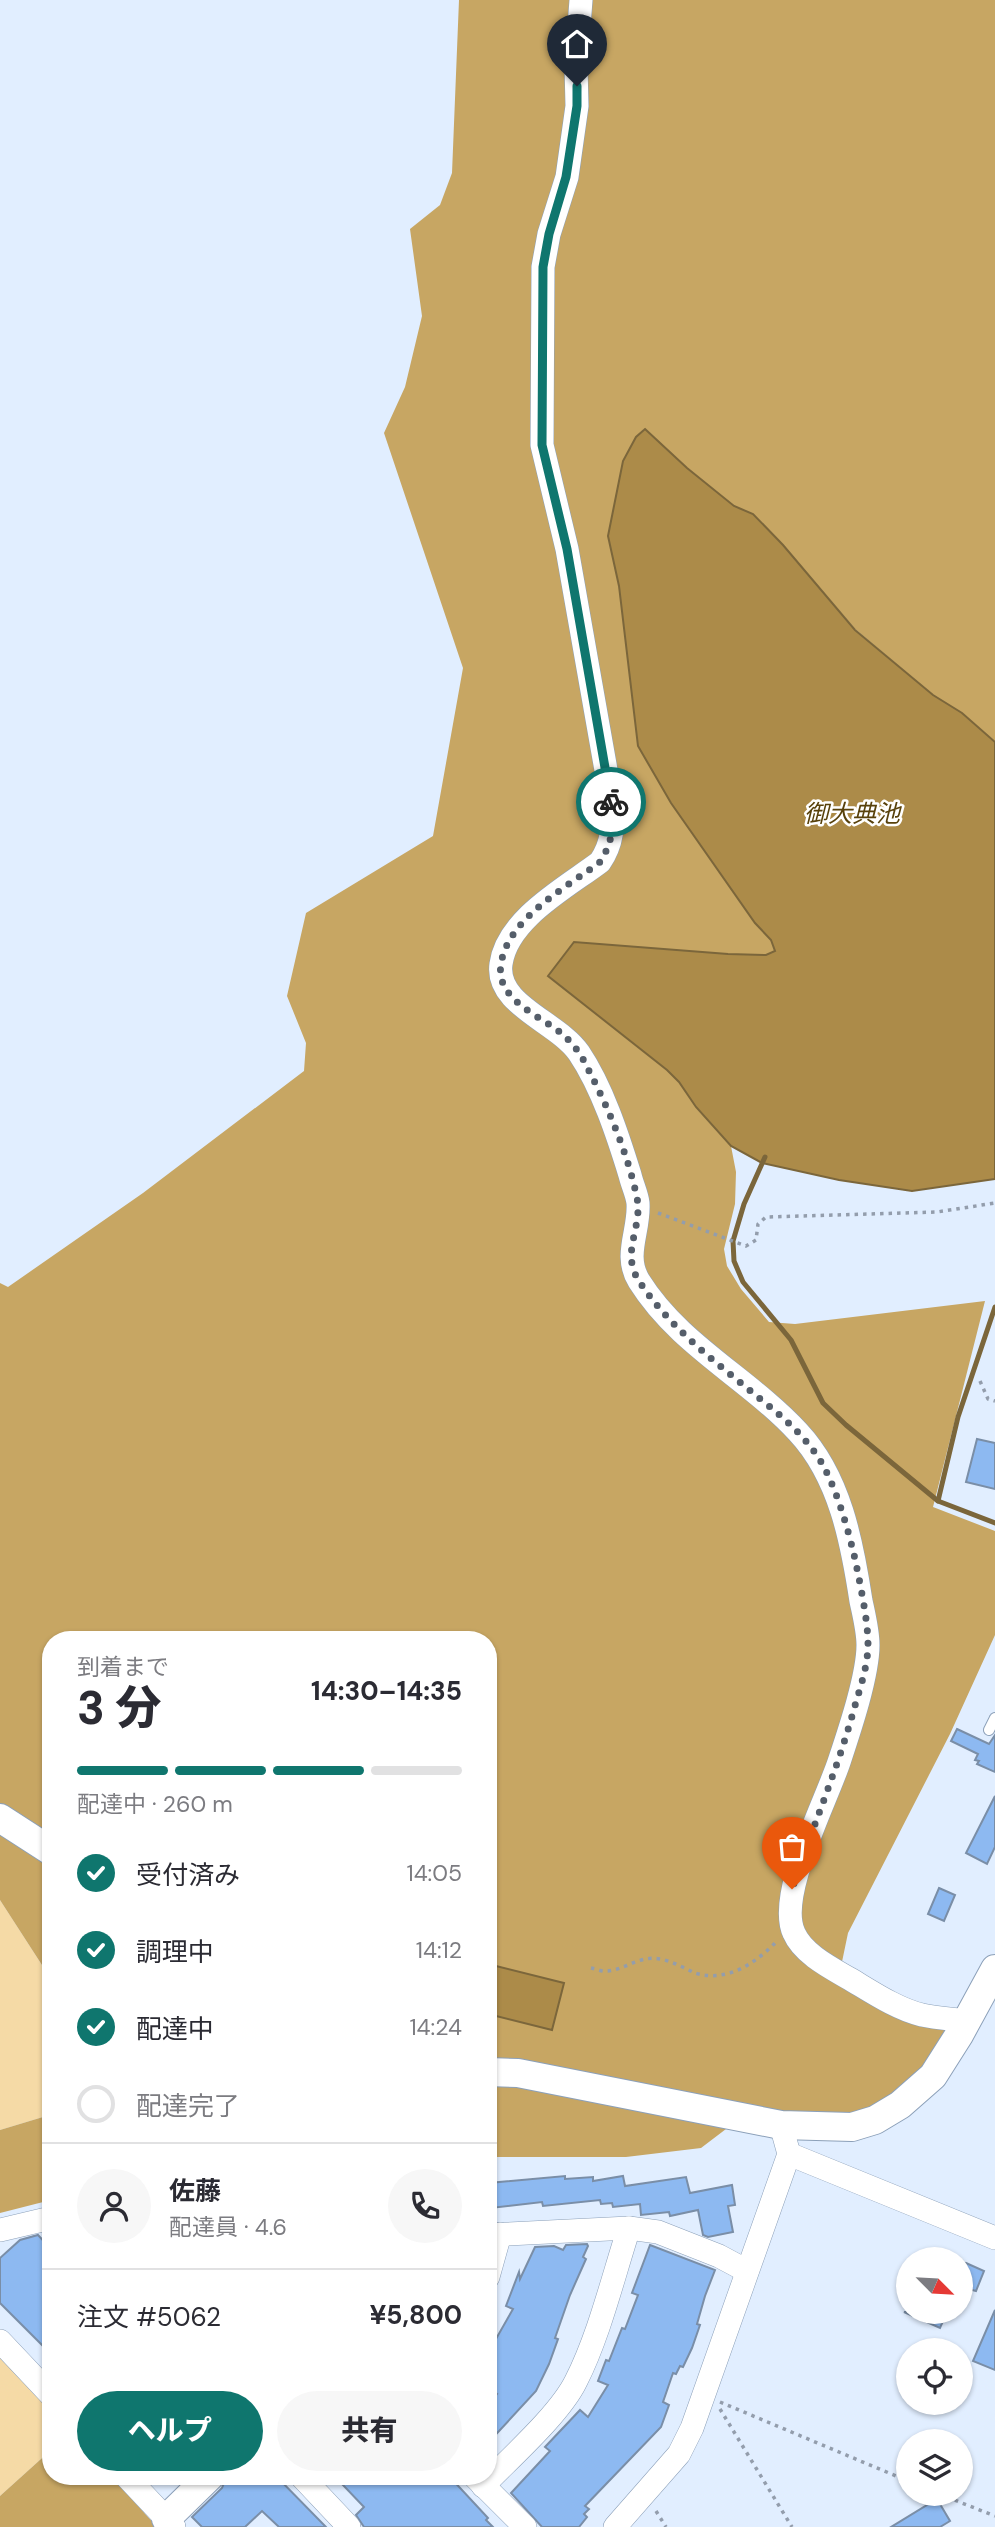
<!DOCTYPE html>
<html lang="ja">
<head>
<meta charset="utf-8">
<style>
  :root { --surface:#fff; --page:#f7f7f7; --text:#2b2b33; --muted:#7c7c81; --line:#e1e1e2; --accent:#0f766e }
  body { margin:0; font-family:"DM Sans","Noto Sans JP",sans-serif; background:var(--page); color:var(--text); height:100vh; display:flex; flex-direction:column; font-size:26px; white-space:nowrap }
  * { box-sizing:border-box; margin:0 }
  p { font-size:23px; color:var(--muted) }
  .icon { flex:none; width:38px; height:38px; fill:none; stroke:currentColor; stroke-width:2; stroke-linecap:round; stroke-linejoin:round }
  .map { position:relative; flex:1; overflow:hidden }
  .side { position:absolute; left:42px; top:1631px; width:455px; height:854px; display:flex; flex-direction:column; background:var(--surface); border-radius:28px; box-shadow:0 2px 5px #0004 }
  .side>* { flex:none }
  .needle { width:46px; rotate:114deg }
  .buttons { position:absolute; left:896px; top:2247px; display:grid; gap:14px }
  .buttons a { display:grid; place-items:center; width:77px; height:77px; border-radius:50%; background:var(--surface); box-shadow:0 2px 5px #0004; font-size:35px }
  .pin { position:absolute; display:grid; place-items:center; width:60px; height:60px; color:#fff; margin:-72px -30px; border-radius:50% 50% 50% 0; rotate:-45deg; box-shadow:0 0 7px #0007 }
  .pin .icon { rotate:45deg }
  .courier { position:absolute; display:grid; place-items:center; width:70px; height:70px; margin:-35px; border:5px solid #0f766e; border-radius:50%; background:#fff; color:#222; box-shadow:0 2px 9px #0007 }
  .headline em { font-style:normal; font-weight:800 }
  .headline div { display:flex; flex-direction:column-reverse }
  .headline { display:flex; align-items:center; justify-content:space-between; height:119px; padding:0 35px }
  h1 { font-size:46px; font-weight:800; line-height:52px }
  .bar { display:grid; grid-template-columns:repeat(4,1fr); gap:10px 7px; align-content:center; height:84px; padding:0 35px }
  .bar i { height:9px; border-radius:5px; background:var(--line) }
  .bar .active { background:var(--accent) }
  .bar p { grid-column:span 4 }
  .line { display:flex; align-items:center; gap:18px; padding:0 35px; border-top:2px solid var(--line) }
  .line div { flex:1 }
  .round { display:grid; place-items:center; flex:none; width:74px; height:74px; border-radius:37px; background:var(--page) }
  ol { padding:0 35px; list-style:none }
  li { display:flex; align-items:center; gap:21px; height:77px }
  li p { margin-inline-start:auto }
  li .icon { padding:7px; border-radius:50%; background:var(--accent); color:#fff; stroke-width:4 }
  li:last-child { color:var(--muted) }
  li i { width:38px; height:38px; border:4px solid var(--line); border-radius:50% }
  .primary-button { display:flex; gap:14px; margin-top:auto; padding:14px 35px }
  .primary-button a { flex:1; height:80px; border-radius:42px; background:var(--accent); color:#fff; font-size:28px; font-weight:800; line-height:80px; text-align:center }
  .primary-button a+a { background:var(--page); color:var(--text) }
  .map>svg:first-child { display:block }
  .green { fill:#f5daa6 }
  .forest { fill:#c7a663 }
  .water { fill:#ac8b49; stroke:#7b663b; stroke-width:2 }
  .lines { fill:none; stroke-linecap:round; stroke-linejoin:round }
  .stream { stroke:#7b663b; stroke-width:5 }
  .building { fill:#8db9f1; stroke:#7a8ea7; stroke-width:2 }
  .service-casing { stroke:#8ca0b9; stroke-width:12 }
  .minor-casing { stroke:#8ca0b9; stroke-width:24 }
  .tertiary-casing { stroke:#8ca0b9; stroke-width:30 }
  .path { stroke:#939dac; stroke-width:3.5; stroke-dasharray:3.5 5; stroke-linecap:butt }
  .service { stroke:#fff; stroke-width:10 }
  .minor { stroke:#fff; stroke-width:23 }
  .tertiary { stroke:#fff; stroke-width:28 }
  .done { stroke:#555e6a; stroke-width:7; stroke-dasharray:0 12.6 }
  .route { stroke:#0f766e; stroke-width:9 }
  .labels { text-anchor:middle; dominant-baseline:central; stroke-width:5; stroke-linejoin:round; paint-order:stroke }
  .water-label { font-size:24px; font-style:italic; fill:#58410b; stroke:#fff }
</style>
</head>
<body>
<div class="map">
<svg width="995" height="2527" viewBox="0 0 995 2527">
  <rect width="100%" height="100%" fill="#e1eeff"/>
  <!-- green -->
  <g class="green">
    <path d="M0 1900 51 1979V2111L43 2117 0 2130Z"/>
    <path d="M0 2354 51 2411V2450L0 2496Z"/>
  </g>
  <!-- forest -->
  <g class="forest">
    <path d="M459 0H995V742L962 713 933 695 855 629 783 545 753 514 734 506 687 468 644 429 623 461 608 536 619 586 638 746 671 803 755 923 771 940 775 952 766 955 728 954 574 942 592 1011 667 1070 679 1082 696 1107 731 1146 736 1172 735 1204 724 1249 727 1266 741 1289 769 1322 795 1324 985 1301 933 1507 995 1531V1635L950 1734 848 1933 838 1981 945 2026 953 2035 933 2067 856 2119 751 2110 701 2148 626 2157H488V1640H51V1979L0 1900V1283L8 1287 143 1193 304 1071 306 1043 287 996 306 913 433 836 463 668 384 433 405 387 422 316 410 229 440 205 452 173Z"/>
    <path d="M51 2111V2200L0 2213V2130L43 2117Z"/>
    <path d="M51 2450V2476H111L157 2527H0V2496Z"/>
  </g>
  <!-- water -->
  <g class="water">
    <path d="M645 429 687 468 734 506 753 514 783 545 855 630 933 695 962 713 995 742V1179L912 1191 839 1180 762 1163 731 1146 696 1107 679 1082 667 1070 548 976 574 942 728 954 766 955 775 951 771 940 755 923 671 803 638 746 619 586 608 536 623 461 636 437Z"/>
    <path d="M488 1964 564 1983 552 2030 488 2014Z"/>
  </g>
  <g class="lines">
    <!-- stream -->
    <g class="stream">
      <path d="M765 1157 744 1204 733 1241 734 1261 743 1282 791 1340 823 1403 846 1425 938 1501 995 1523"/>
      <path d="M938 1501 958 1417 995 1307"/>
    </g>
  </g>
  <!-- building -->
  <g class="building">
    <path d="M977 1439 995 1443V1489L966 1482Z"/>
    <path d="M957 1729 989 1744 995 1735V1772L977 1764 979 1761 975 1760 978 1754 951 1741Z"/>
    <path d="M995 1796V1847L987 1864 966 1853Z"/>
    <path d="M939 1888 955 1895 944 1921 928 1914Z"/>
    <path d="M565 2176V2179L593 2177V2181L623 2176 625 2186 686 2177 690 2193 732 2185 735 2205 728 2206 733 2232 708 2237 703 2235 698 2210 670 2216 669 2212 641 2215 640 2204 613 2207 612 2203 601 2204 600 2200 543 2206 542 2202 491 2208 489 2183Z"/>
    <path d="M38 2235 51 2249V2354L0 2303V2258L20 2240Z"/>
    <path d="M587 2244 588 2246 583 2257 586 2259 570 2295 555 2338 558 2339 549 2364 536 2391 488 2443V2405L497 2394 488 2387V2353L513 2309 506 2306 519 2272 520 2279 535 2247 554 2246 563 2250 566 2245Z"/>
    <path d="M650 2245 715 2270 705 2296 697 2324 700 2325 692 2348 683 2367 680 2366 676 2374 673 2373 663 2402 669 2405 661 2427 585 2506 589 2509 584 2514 587 2517 579 2527H542L511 2493 550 2451 545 2447 580 2410 588 2417 608 2385 598 2381 606 2360 609 2361 622 2328 625 2329 638 2295 632 2293Z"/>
    <path d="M966 2263 984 2271 976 2291 961 2287V2275Z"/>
    <path d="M995 2310V2370L973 2361Z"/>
    <path d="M904 2312H947L940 2328Z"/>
    <path d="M227 2476H276L326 2527H279L262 2511 245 2527H202L192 2517 222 2488Z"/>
    <path d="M350 2476H449L488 2518 486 2520 493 2527H364L356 2515 364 2507 342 2484Z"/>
    <path d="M937 2499 950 2521 940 2527H891Z"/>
  </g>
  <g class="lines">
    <!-- service casing -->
    <g class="service-casing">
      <path id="service" d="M989 1730 995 1718"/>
    </g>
    <!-- minor casing -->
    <g class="minor-casing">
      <g id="minor">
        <path d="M581 0 576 66 577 106 567 177 549 234 543 267 542 445 567 549 612 804C613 826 613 843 600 862 567 887 507 919 501 964 495 1005 558 1022 579 1053 602 1087 618 1136 630 1175 632 1184 637 1194 638 1203 640 1231 623 1255 639 1281 679 1345 748 1378 798 1432 840 1477 852 1542 861 1601 864 1615 868 1631 868 1645 868 1675 850 1729 840 1759 828 1798 776 1895 794 1933 803 1954 831 1968 850 1979 872 1992 897 2009 922 2015 936 2018 951 2019 966 2021"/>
        <path d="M789 2154 995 2238"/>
        <path d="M0 2230 51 2218"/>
        <path d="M488 2235 629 2228 658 2232 719 2256 747 2271"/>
        <path d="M488 2277 500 2234"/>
        <path d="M0 2341 51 2395"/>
        <path d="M126 2476 174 2527"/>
        <path d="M301 2476 349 2527"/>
        <path d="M474 2476 525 2527"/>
        <path d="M483 2486C510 2458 560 2414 576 2381 599 2336 613 2277 629 2228"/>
        <path d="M615 2527 679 2454 692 2428 789 2154 781 2125"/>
      </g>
    </g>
    <!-- tertiary casing -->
    <g class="tertiary-casing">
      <g id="tertiary">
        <path d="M0 1818 51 1851"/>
        <path d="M488 2072 518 2073 781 2125 852 2127 875 2120 900 2105 933 2076 959 2035 995 1969"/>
        <path d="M166 2519 210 2476"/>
      </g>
    </g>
    <!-- path -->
    <g class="path">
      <path d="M658 1213 746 1246 756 1240 758 1224 766 1217 937 1212 995 1203"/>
      <path d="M980 1381 988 1399 995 1401"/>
      <path d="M591 1968C596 1969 603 1972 607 1971 625 1970 639 1955 660 1959 672 1961 684 1968 695 1973 727 1983 756 1963 777 1941"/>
      <path d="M720 2402 908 2481"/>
      <path d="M720 2409 792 2527"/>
      <path d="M939 2494 995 2516"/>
      <path d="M656 2511 666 2527"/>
    </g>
    <!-- service -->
    <use href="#service" class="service"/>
    <!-- minor -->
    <use href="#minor" class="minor"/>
    <!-- tertiary -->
    <use href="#tertiary" class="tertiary"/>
  </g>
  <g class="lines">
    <!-- done -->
    <path class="done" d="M611 802C614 825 613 842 600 862 566 888 508 918 501 964 495 999 539 1015 561 1033 572 1042 581 1054 587 1067 608 1107 628 1154 637 1198 643 1228 620 1252 639 1281 668 1325 708 1356 747 1388 775 1411 806 1434 824 1467 838 1494 848 1529 855 1559 860 1583 868 1621 868 1644 868 1666 860 1688 854 1709 837 1771 812 1828 792 1889"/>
    <!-- route -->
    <path class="route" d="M577 86V106L566 177 549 234 543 267 542 445 567 549 611 802"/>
  </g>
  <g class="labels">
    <!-- water labels -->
    <g class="water-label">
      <text x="852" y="813">御大典池</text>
    </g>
  </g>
</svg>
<div class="buttons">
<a><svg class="needle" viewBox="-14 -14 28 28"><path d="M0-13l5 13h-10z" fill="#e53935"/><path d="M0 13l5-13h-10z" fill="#7c7c81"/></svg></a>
<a><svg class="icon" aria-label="locate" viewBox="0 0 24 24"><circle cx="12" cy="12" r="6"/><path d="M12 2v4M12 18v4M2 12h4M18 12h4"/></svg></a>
<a><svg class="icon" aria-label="layers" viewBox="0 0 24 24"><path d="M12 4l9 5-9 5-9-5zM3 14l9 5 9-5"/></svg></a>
</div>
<div class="pin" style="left:792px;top:1889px;background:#ea580c"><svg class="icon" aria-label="bag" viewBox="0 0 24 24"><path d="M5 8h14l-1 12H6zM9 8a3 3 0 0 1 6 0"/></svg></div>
<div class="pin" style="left:577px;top:86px;background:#1f2937"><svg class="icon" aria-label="home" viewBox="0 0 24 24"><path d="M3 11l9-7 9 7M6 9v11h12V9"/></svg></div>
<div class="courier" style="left:611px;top:802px"><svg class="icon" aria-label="bike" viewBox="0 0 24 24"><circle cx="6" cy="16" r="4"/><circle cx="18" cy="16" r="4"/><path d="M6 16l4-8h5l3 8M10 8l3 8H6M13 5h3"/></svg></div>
<section class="side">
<div class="headline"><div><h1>3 分</h1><p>到着まで</p></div><em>14:30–14:35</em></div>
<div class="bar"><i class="active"></i><i class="active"></i><i class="active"></i><i></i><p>配達中 · 260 m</p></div>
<ol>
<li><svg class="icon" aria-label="check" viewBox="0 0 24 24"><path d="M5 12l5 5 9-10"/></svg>受付済み<p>14:05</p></li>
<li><svg class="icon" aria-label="check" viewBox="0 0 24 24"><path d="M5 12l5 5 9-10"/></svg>調理中<p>14:12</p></li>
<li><svg class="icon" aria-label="check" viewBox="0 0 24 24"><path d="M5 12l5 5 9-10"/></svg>配達中<p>14:24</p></li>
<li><i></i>配達完了</li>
</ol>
<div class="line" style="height:126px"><a class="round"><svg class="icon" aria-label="person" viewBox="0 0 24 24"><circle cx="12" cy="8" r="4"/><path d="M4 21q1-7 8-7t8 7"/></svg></a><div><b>佐藤</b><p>配達員 · 4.6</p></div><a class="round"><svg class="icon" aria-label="phone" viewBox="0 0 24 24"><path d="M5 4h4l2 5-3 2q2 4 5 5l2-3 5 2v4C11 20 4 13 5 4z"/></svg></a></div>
<div class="line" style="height:91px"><div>注文 #5062</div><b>¥5,800</b></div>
<div class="primary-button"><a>ヘルプ</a><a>共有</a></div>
</section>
</div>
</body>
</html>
